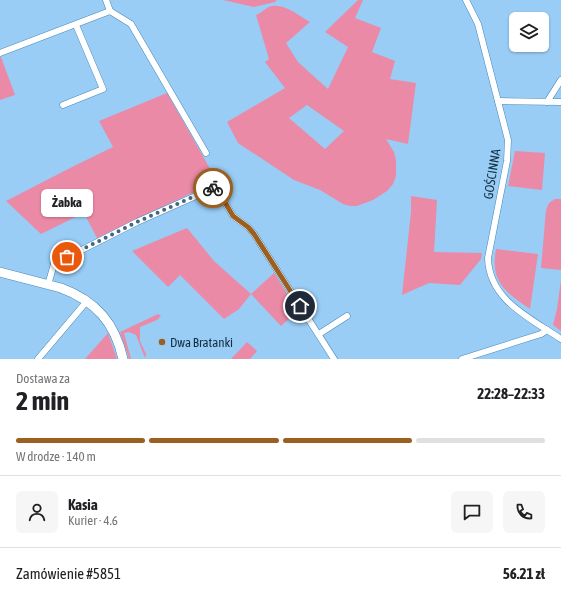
<!DOCTYPE html>
<html lang="pl">
<head>
<meta charset="utf-8">
<style>
  :root { --surface:#fff; --page:#f6f6f6; --text:#202124; --muted:#757577; --line:#e0e0e0; --accent:#9b5f22 }
  body { margin:0; font-family:"Asap Condensed",sans-serif; background:var(--page); color:var(--text); height:100vh; display:flex; flex-direction:column; font-size:15px; white-space:nowrap }
  * { box-sizing:border-box; margin:0 }
  p { font-size:13px; color:var(--muted) }
  .icon { flex:none; width:22px; height:22px; fill:none; stroke:currentColor; stroke-width:2; stroke-linecap:round; stroke-linejoin:round }
  .map { position:relative; height:359px; overflow:hidden }
  .drawer { display:flex; flex-direction:column; background:var(--surface); flex:1 }
  .drawer>* { flex:none }
  .fabs { position:absolute; left:509px; top:12px; display:grid; gap:8px }
  .fabs a { display:grid; place-items:center; width:40px; height:40px; border-radius:6px; background:var(--surface); box-shadow:0 1px 3px #0004; font-size:20px }
  .pin { position:absolute; display:grid; place-items:center; width:34px; height:34px; color:#fff; margin:-17px; border:2px solid #fff; border-radius:50%; box-shadow:0 1px 4px #0007 }
  .courier { position:absolute; display:grid; place-items:center; width:40px; height:40px; margin:-20px; border:3px solid #9b5f22; border-radius:50%; background:#fff; color:#222; box-shadow:0 1px 5px #0007 }
  .bubble { position:absolute; height:28px; border-radius:6px; background:var(--surface); box-shadow:0 1px 3px #0004; font-size:13px; font-weight:700; line-height:28px; text-align:center }
  .head em { font-style:normal; font-weight:700 }
  .head div { display:flex; flex-direction:column-reverse }
  .head { display:flex; align-items:center; justify-content:space-between; height:68px; padding:0 16px }
  h1 { font-size:26px; font-weight:700; line-height:30px }
  .bar { display:grid; grid-template-columns:repeat(4,1fr); gap:6px 4px; align-content:center; height:48px; padding:0 16px }
  .bar i { height:5px; border-radius:3px; background:var(--line) }
  .bar .on { background:var(--accent) }
  .bar p { grid-column:span 4 }
  .line { display:flex; align-items:center; gap:10px; padding:0 16px; border-top:1px solid var(--line) }
  .line div { flex:1 }
  .round { display:grid; place-items:center; flex:none; width:42px; height:42px; border-radius:6px; background:var(--page) }
  .map>svg:first-child { display:block }
  .green { fill:#eb8aa6; fill-rule:evenodd }
  .lines { fill:none; stroke-linecap:round; stroke-linejoin:round }
  .street-casing { stroke:#4789b8; stroke-width:7 }
  .secondary-casing { stroke:#4789b8; stroke-width:10 }
  .street { stroke:#fff; stroke-width:6 }
  .secondary { stroke:#fff; stroke-width:9 }
  .done { stroke:#436781; stroke-width:4; stroke-dasharray:0 7.2 }
  .route { stroke:#9b5f22; stroke-width:5 }
  .poi-dot { fill:#9b5f22; stroke:#99cdf5; stroke-width:1.5 }
  .labels { text-anchor:middle; dominant-baseline:central; stroke-width:3.5; stroke-linejoin:round; paint-order:stroke }
  .street-label { font-size:13px; fill:#143043; stroke:#99cdf5 }
  .poi-label { font-size:13px; fill:#143043; stroke:#99cdf5; text-anchor:start }
</style>
</head>
<body>
<div class="map">
<svg width="561" height="359" viewBox="0 0 561 359">
  <rect width="100%" height="100%" fill="#99cdf5"/>
  <!-- green -->
  <g class="green">
    <path d="M223 0H277L275 2 254 7Z"/>
    <path d="M358 0H363L355 18 381 28 372 52 395 61 390 79 416 83 408 144 386 139 394 152 396 160V176L393 184 387 191 373 200 357 206H350L343 204 320 190 294 180 238 143 227 122 285 88 265 62 269 59 256 15C262 13 266 7 272 6 286 4 299 16 310 22L286 43 298 62 328 89 348 47 325 32ZM307 105 344 131 325 149 289 118Z"/>
    <path d="M1 57 15 95 0 100V58Z"/>
    <path d="M167 93 217 181 97 238 84 213 41 234 6 201 72 167 113 147 99 121Z"/>
    <path d="M515 151 545 153 542 190 508 186Z"/>
    <path d="M411 196 437 200 434 252 482 253 481 259 460 285 429 283 402 295 411 212Z"/>
    <path d="M555 199H561V270L541 268 546 210 549 203Z"/>
    <path d="M187 228 214 261 251 294 274 273 298 311 281 326 251 294 239 309 224 319 180 275 168 287 132 251Z"/>
    <path d="M496 249 538 254 530 309C505 292 490 282 496 249Z"/>
    <path d="M561 280V331L553 325 557 309Z"/>
    <path d="M158 314 161 316 157 320 140 327V341L146 354 145 358 136 335 129 332 124 333 131 359H129L120 332Z"/>
    <path d="M108 333 117 359H85Z"/>
    <path d="M247 342 257 351 250 359H231Z"/>
  </g>
  <g class="lines">
    <!-- street casing -->
    <g class="street-casing">
      <g id="street">
        <path d="M106 0 110 11"/>
        <path d="M466 0 478 24 508 140 507 161 488 258C489 300 530 318 561 339"/>
        <path d="M110 11 131 24 206 153"/>
        <path d="M0 53 110 11"/>
        <path d="M498 101 561 102"/>
        <path d="M547 102 561 80"/>
        <path d="M63 105 103 89 76 25"/>
        <path d="M48 285 54 264 137 222 216 187 233 216 248 227 254 234 334 359"/>
        <path d="M319 334 347 316"/>
        <path d="M38 359 87 301"/>
        <path d="M462 359 541 334 547 330"/>
      </g>
    </g>
    <!-- secondary casing -->
    <g class="secondary-casing">
      <path id="secondary" d="M0 272 61 288C96 301 115 323 123 359"/>
    </g>
    <!-- street -->
    <use href="#street" class="street"/>
    <!-- secondary -->
    <use href="#secondary" class="secondary"/>
  </g>
  <g class="lines">
    <!-- done -->
    <path class="done" d="M67 257 137 222 213 188"/>
    <!-- route -->
    <path class="route" d="M213 188 216 187 233 216 248 227 254 234 300 306"/>
  </g>
  <!-- markers -->
  <circle class="poi-dot" cx="162" cy="342" r="4"/>
  <g class="labels">
    <!-- street labels -->
    <g class="street-label">
      <text transform="translate(492 174) rotate(-81)">GOŚCINNA</text>
    </g>
    <!-- poi labels -->
    <g class="poi-label">
      <text x="170" y="342">Dwa Bratanki</text>
    </g>
  </g>
</svg>
<div class="fabs">
<a><svg class="icon" aria-label="layers" viewBox="0 0 24 24"><path d="M12 4l9 5-9 5-9-5zM3 14l9 5 9-5"/></svg></a>
</div>
<div class="pin" style="left:67px;top:257px;background:#ea580c"><svg class="icon" aria-label="bag" viewBox="0 0 24 24"><path d="M5 8h14l-1 12H6zM9 8a3 3 0 0 1 6 0"/></svg></div>
<div class="pin" style="left:300px;top:306px;background:#1f2937"><svg class="icon" aria-label="home" viewBox="0 0 24 24"><path d="M3 11l9-7 9 7M6 9v11h12V9"/></svg></div>
<div class="courier" style="left:213px;top:188px"><svg class="icon" aria-label="bike" viewBox="0 0 24 24"><circle cx="6" cy="16" r="4"/><circle cx="18" cy="16" r="4"/><path d="M6 16l4-8h5l3 8M10 8l3 8H6M13 5h3"/></svg></div>
<div class="bubble" style="left:41px;top:189px;width:52px">Żabka</div>
</div>
<section class="drawer">
<div class="head"><div><h1>2 min</h1><p>Dostawa za</p></div><em>22:28–22:33</em></div>
<div class="bar"><i class="on"></i><i class="on"></i><i class="on"></i><i></i><p>W drodze · 140 m</p></div>
<div class="line" style="height:72px"><a class="round"><svg class="icon" aria-label="person" viewBox="0 0 24 24"><circle cx="12" cy="8" r="4"/><path d="M4 21q1-7 8-7t8 7"/></svg></a><div><b>Kasia</b><p>Kurier · 4.6</p></div><a class="round"><svg class="icon" aria-label="chat" viewBox="0 0 24 24"><path d="M4 5h16v11H9l-5 4z"/></svg></a><a class="round"><svg class="icon" aria-label="phone" viewBox="0 0 24 24"><path d="M5 4h4l2 5-3 2q2 4 5 5l2-3 5 2v4C11 20 4 13 5 4z"/></svg></a></div>
<div class="line" style="height:52px"><div>Zamówienie #5851</div><b>56.21 zł</b></div>
</section>
</body>
</html>
